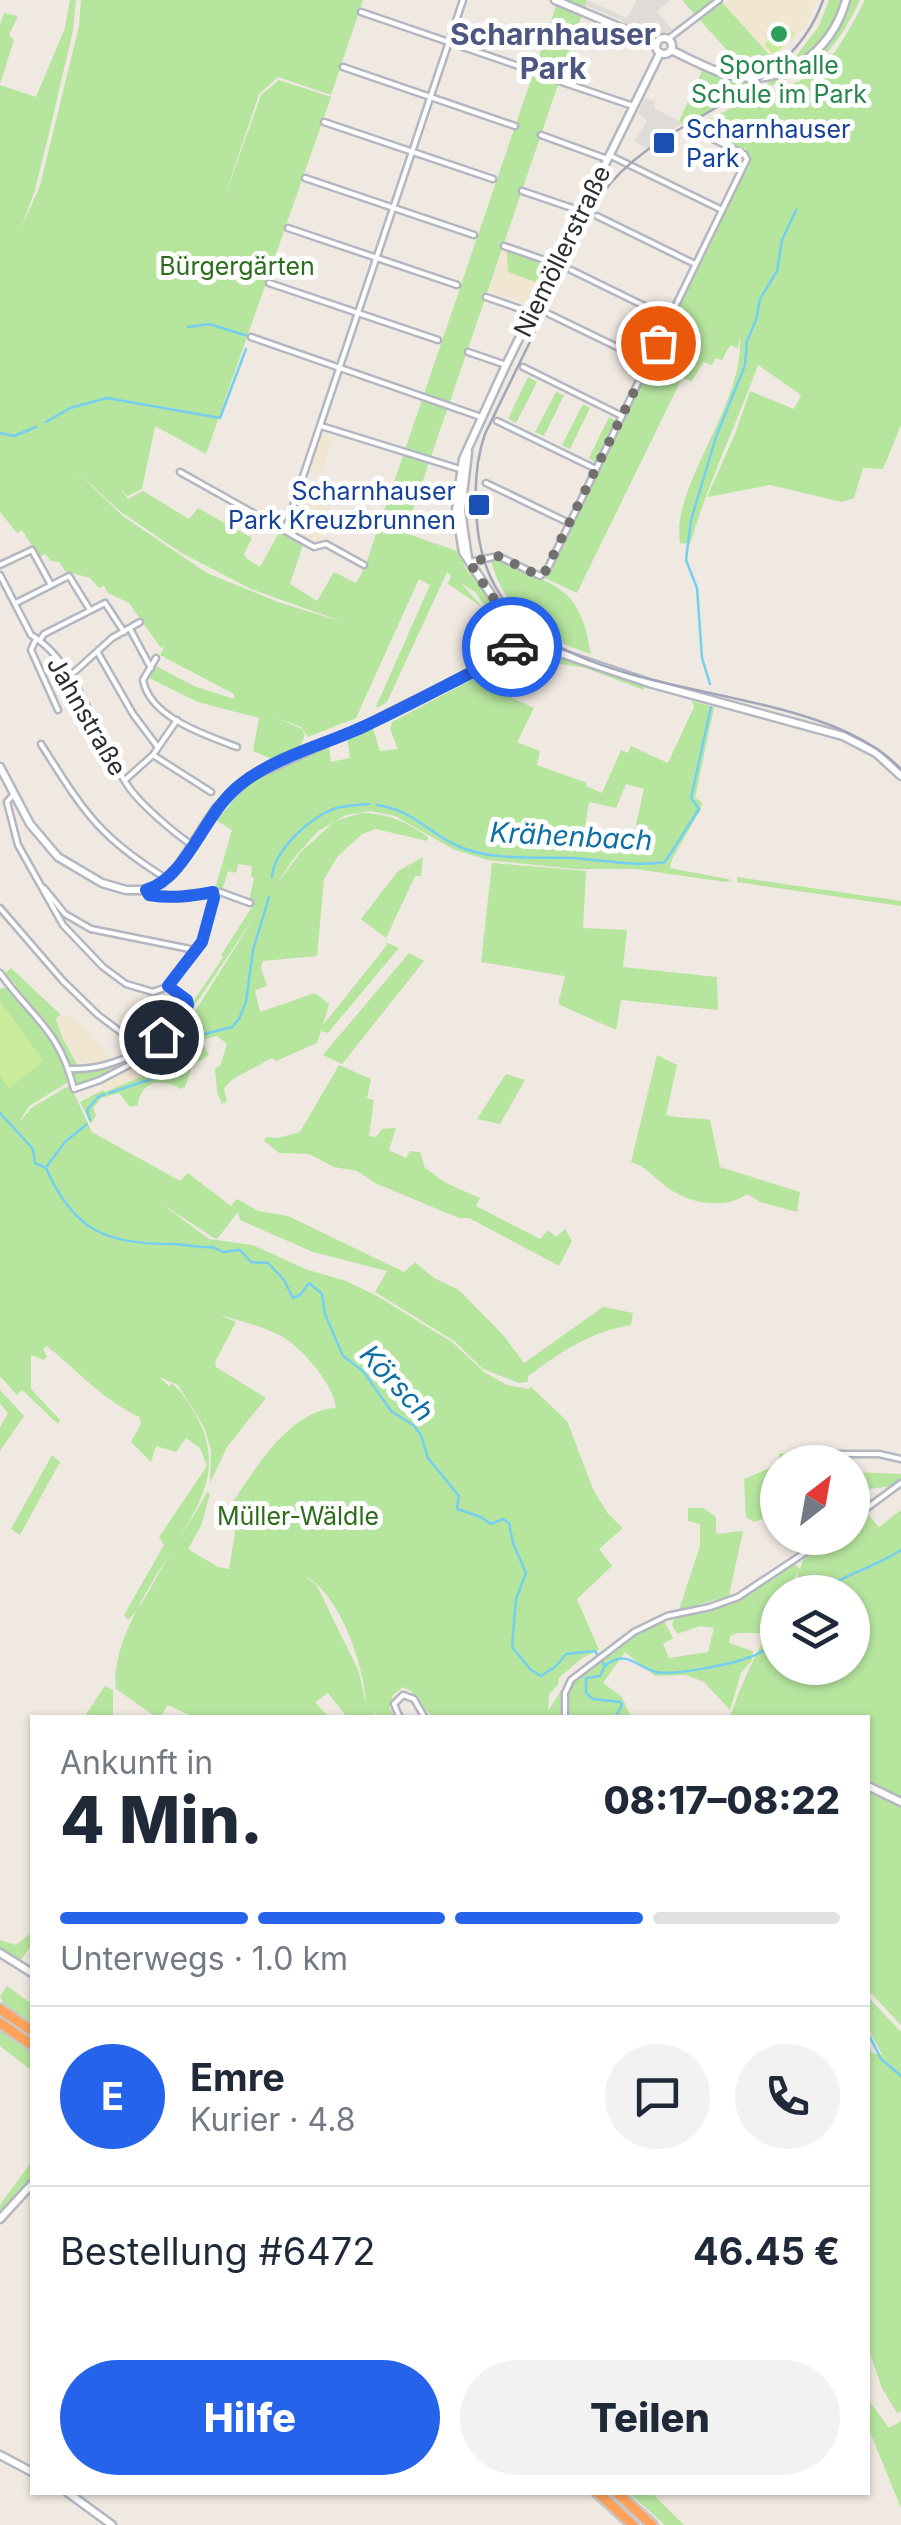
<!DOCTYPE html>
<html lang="de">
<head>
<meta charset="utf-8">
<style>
  :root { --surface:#fff; --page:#f2f2f3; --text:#1f2937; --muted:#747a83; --line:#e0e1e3; --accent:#2563eb }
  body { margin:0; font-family:Inter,sans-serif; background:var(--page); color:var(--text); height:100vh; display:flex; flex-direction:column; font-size:38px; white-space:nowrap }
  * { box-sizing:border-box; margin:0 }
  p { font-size:32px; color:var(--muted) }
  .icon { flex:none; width:55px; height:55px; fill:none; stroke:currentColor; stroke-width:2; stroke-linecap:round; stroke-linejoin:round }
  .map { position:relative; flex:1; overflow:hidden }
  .sheet { position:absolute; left:30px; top:1715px; width:840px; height:780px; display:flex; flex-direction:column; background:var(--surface); border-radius:0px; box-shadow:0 2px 8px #0004 }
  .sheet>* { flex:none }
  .needle { width:65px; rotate:31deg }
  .tools { position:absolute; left:760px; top:1445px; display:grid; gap:20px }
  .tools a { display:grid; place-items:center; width:110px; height:110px; border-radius:50%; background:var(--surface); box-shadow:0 2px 8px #0004; font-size:50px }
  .pin { position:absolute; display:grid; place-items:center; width:85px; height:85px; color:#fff; margin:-42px; border:5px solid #fff; border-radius:50%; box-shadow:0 2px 10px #0007 }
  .courier { position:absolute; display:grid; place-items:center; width:100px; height:100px; margin:-50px; border:8px solid #2563eb; border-radius:50%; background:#fff; color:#222; box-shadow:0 2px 12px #0007 }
  .head em { font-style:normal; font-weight:800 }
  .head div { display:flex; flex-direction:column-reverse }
  .head { display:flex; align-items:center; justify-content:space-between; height:170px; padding:0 30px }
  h1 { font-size:65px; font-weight:800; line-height:75px }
  .bar { display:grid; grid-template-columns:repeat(4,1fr); gap:15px 10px; align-content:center; height:120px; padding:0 30px }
  .bar i { height:12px; border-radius:8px; background:var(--line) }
  .bar .active { background:var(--accent) }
  .bar p { grid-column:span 4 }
  .line { display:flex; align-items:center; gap:25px; padding:0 30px; border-top:2px solid var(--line) }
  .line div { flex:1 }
  .round { display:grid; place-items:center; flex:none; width:105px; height:105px; border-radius:52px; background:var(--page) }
  .button { display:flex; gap:20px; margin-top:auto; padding:20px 30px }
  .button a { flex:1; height:115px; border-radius:60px; background:var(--accent); color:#fff; font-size:40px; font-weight:800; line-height:115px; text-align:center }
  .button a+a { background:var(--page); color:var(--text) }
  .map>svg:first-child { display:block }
  .education { fill:#f0e6d1 }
  .green { fill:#b6e59e; fill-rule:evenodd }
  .pitch { fill:#c9ec9a }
  .plaza { fill:#dfdcd8 }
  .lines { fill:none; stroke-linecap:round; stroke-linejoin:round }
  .stream { stroke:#75cff0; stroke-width:2.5 }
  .street-casing { stroke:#b4b7c1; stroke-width:9 }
  .secondary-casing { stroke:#b4b7c1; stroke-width:11 }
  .highway-casing { stroke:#c9c9c9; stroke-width:14 }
  .street { stroke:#fff; stroke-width:4 }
  .secondary { stroke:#fff; stroke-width:6 }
  .highway { stroke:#ffa35c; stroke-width:9 }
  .tram { stroke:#a3a6b8; stroke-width:2.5 }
  .done { stroke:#726f6d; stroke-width:10; stroke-dasharray:0 18 }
  .route { stroke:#2563eb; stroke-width:12 }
  .leisure-dot { fill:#2e9e5b; stroke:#fff; stroke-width:4 }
  .transit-dot { fill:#1a4fb4; stroke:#fff; stroke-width:4 }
  .labels { text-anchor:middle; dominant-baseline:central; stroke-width:10; stroke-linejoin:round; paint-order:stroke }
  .leisure-label { font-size:25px; fill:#27864d; stroke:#fff }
  .transit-label { font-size:25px; fill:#164399; stroke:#fff; text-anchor:start }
  .street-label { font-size:25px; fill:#2e2e2e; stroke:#fff }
  .park-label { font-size:25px; fill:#2c6e1b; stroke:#fff }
  .water-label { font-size:28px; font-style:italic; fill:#0d6fa3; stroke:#fff }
  .quarter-label { font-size:30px; font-weight:bold; fill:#4d5680; stroke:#fff }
</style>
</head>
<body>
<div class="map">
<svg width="901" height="2525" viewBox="0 0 901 2525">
  <rect width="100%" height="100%" fill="#efe9e1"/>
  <!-- education -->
  <g class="education">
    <path d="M729 0H818L804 28 773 59 723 5Z"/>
    <path d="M503 249 548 265 529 304 489 291Z"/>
    <path d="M321 435 333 439 321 473 310 469Z"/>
    <path d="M302 499 336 510 316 546 290 531Z"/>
    <path d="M65 1015H72L113 1060 94 1067 80 1066 61 1035 57 1018Z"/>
    <path d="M153 1054 160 1069 157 1071 106 1091 100 1082Z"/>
  </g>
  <!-- green -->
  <g class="green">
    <path d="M70 0H76L73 30 50 129 34 193 21 228 40 186 79 26 81 0H363L331 95 278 77 259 94 222 204 261 95 279 80 331 97 206 454 155 426 142 489 127 496 119 487 128 499 143 491 189 519 198 508 252 538 244 554 247 559 260 567 280 531 303 545 290 584 317 601 334 572 356 583 365 567 555 9 558 0H587L405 533 457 551 471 578 461 551C473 583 498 607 512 637L509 649 493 656 505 648 495 647 503 640V632L475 592 461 583 482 607 448 584 451 576 447 572 387 702 375 709 430 585 419 579 356 718 308 737 301 727 274 717 302 729 305 735 300 747 272 759 253 751 259 718 198 702 147 677 154 665 194 686 234 699V694L160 655 165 645 161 648 129 603 108 593 104 586 99 588 90 578 65 571 59 562 51 561 45 554 39 557 22 530 17 533 0 512V85L36 97 65 28ZM74 469 121 512 180 552 251 589 346 623 278 602 207 573 124 517Z"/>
    <path d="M682 0H720L773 59 741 66Z"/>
    <path d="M829 0H841C834 33 815 50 788 67L819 26Z"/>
    <path d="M849 0H860C834 55 813 73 755 91 767 82 777 79 791 73 821 59 840 32 849 0Z"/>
    <path d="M865 0H901V425L883 469 863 468 854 498 842 502 770 485 707 497 735 434 750 391 794 409 801 395 758 365C736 425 708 483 690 544L680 543C670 487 745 404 740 337L738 348 730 345 722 360 716 358 712 365 703 362 692 381 682 378 577 593 545 578 750 156 744 152 747 147 741 150 695 127 735 106 748 103 753 106 747 100C825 75 827 71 865 0Z"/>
    <path d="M4 13 18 16 9 35 14 40 0 84V25Z"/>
    <path d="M703 69 726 78 751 82 685 126 679 121Z"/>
    <path d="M507 251 547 265 538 283 508 272Z"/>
    <path d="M528 377 537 382 516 423 508 419Z"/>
    <path d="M556 392 564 395 544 436 535 432Z"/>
    <path d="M583 404 590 408 570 449 562 445Z"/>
    <path d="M609 417 616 421 596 463 589 458Z"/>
    <path d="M496 559C556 587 580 584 591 654 544 640 503 610 491 560Z"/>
    <path d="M528 644 565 660 643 685 644 690 585 668 545 661Z"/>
    <path d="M525 645 541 662 479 673C488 661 511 656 525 645Z"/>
    <path d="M475 678 485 686 534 708 517 742 540 751 537 765 587 783 586 786 602 793 621 750 628 753 631 746 668 763 694 707 692 701 714 707 695 798 702 802 701 809 672 859 670 868 732 880 726 882 635 869H575L487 860 453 849 395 816 371 811 346 815 318 831 294 858 174 1036 105 1077 82 1086 75 1085 73 1071C152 1068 185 1015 223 957L221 955 254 904 249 901 254 878 251 876 252 866 238 864 236 873 228 871 222 890 215 889 232 830 212 818 214 814H222L232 802 230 800 252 779 323 746 329 747 331 762 350 758 347 737 382 720 373 728 380 751 398 749 390 729 392 722ZM626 784 644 789 632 842 584 834 589 802 616 808Z"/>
    <path d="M361 813C388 813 407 822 428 837L427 841 376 829 362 834 338 856 324 879 317 956 263 961 261 968 267 986 255 990 260 1012 315 993 329 1004 323 1025 387 945 385 942 399 948 328 1033 321 1031 317 1043 276 1061 272 1058 233 1079 224 1088 227 1101 222 1104 217 1092 215 1068 220 1066 227 1044 217 1036 201 1040 209 1055 192 1066 185 1087 181 1089C162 1077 141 1080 138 1105L130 1107 119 1093 101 1098 93 1108 96 1115 91 1124 80 1102 103 1090 105 1092 160 1069 153 1053 173 1039 189 1021 268 895 301 852 335 821Z"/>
    <path d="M423 857 421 876H415L386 938 361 919 398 871Z"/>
    <path d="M492 863 586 871 583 928 627 930 623 967 717 977 718 1010 621 1000 616 1030 558 1004 565 976 481 962Z"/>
    <path d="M737 877 901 901V906L737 882Z"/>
    <path d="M409 953 424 961 342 1064 323 1055Z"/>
    <path d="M11 968 61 1015 56 1018 61 1035 79 1068 70 1066 46 1022 16 992V985L4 974Z"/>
    <path d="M7 987C33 1020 55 1036 70 1078L67 1083 29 1106 18 1124 31 1108 70 1085 92 1132 180 1181 188 1173 231 1206 237 1199 258 1211 288 1216 404 1272 415 1262 434 1278 459 1290 504 1336 524 1363 603 1307 633 1313 631 1325C589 1332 561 1352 528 1376V1382L519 1383 483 1369 454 1341 375 1292 387 1271 313 1252 240 1220 238 1212 217 1239 214 1238 162 1204 209 1239 253 1245 305 1269 346 1281 377 1296 452 1342 484 1372 507 1385 528 1389 531 1387 567 1421 593 1489 608 1514 623 1528 599 1549 612 1566 577 1599 599 1650 582 1658 559 1678 558 1685 549 1694 548 1711 562 1689 561 1717H432L411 1691 403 1687 393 1695 389 1708 396 1717H379L371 1709 377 1717H347L328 1693 315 1702 328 1717H193L168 1705 160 1717H156L116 1689C108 1631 180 1545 207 1492L210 1494 201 1526 188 1549 218 1567 229 1569 235 1532 230 1506C255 1470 289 1410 336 1408 334 1385 302 1348 283 1337 264 1327 241 1321 220 1315L236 1322 215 1362 216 1367 266 1398 227 1447 210 1483 211 1450 204 1427 178 1385 159 1377 170 1387 171 1383C182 1391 188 1402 195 1414 229 1472 194 1512 165 1562 154 1581 142 1607 128 1620L124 1615 164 1545 159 1537 207 1466 200 1448 186 1438 176 1452 156 1446 151 1462 131 1442 141 1424 139 1417C102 1399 78 1371 47 1346L43 1349 47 1356 44 1360 31 1355V1389L60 1420 58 1424 22 1390 17 1395 0 1376V1076L9 1087 43 1061 0 1002V989ZM305 1576C340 1594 365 1667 366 1705L359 1672 317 1586Z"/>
    <path d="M657 1055 677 1065 666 1115C681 1119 695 1117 710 1120L720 1167 800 1192 797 1212 760 1202 747 1194C723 1211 686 1203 664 1185 652 1176 646 1166 631 1162Z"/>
    <path d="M339 1065 371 1079 367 1098 374 1100 369 1136 376 1137 382 1129 396 1128 389 1150 406 1158 410 1151 420 1152 425 1168 446 1183 480 1198 476 1206 540 1239 548 1230 556 1237 565 1229 572 1241 559 1266 469 1218H459L375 1183 357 1171 334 1167 309 1154 279 1153 264 1141 266 1137 278 1138 300 1132Z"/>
    <path d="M506 1074 525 1080 500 1124 477 1119Z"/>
    <path d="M0 1390 24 1416 0 1451V1427L8 1413 0 1403Z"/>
    <path d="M820 1449 829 1451V1455L807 1462H778L779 1454Z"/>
    <path d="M52 1455 60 1462 20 1535 11 1529Z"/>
    <path d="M777 1465V1471L769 1474 771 1507 777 1506V1514L754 1522 746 1517 744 1479Z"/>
    <path d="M853 1472 901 1474V1480L893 1486 853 1491Z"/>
    <path d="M688 1508H703L716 1517V1534L743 1531 729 1596 679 1610 700 1546V1524L688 1521Z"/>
    <path d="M901 1510V1798L868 1779V1718L730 1717C742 1681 758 1649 777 1616L778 1668H852V1592H792L799 1569 788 1592H778L777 1610 763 1633H737L730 1636 729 1643 753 1651 752 1660 741 1673 730 1710 704 1682 686 1675 655 1676 625 1652 603 1683 622 1697 631 1717 568 1716C568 1709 566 1699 568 1692 574 1668 642 1630 664 1621L673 1638 663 1644 669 1658 708 1652 714 1628 700 1626 677 1634 672 1625 674 1619 736 1602 795 1564 800 1569 803 1560 832 1538H852L853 1522 866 1512 879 1527Z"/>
    <path d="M105 1686 113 1690V1717H84Z"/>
    <path d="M868 1792 901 1808V2025L868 1990Z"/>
    <path d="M32 1932V1944L21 1960 0 1948V1940L16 1945Z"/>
    <path d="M7 1986 32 2004V2023L4 2004 0 1996Z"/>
    <path d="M868 1997 901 2032V2411L897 2413 882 2388 868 2348V2044L872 2053 882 2055 868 2027Z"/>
    <path d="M0 2030 32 2052V2071L0 2046Z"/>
    <path d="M32 2161V2179L0 2216V2205Z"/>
    <path d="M868 2399 889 2428 901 2421V2508L868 2427Z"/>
    <path d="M629 2493H652L684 2525H665Z"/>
  </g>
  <!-- pitch -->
  <g class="pitch">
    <path d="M786 24 795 34 774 55 764 44Z"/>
    <path d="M0 1002 43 1061 9 1088 0 1076Z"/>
  </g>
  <!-- plaza -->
  <g class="plaza">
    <path d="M587 0 627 18 637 0H670L657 12 673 30 658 36 646 35 622 26 623 21 585 5Z"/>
    <path d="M645 98 655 102 654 108 682 123 647 148 634 141 647 121 638 113Z"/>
  </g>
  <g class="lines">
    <!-- stream -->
    <g class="stream">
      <path d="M188 327 209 324 248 336"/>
      <path d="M46 422 70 408 107 398 220 418 246 349"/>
      <path d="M0 433 14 436 36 427"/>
      <path d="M710 684 702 658 697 588 686 560 691 520 716 437 745 365 747 341 756 320 760 299 777 271 782 240 796 210"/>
      <path d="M377 805C416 811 426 832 458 846 489 861 539 857 573 858 603 860 634 867 665 862L699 809 691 798 711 707"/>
      <path d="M272 877C274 850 310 817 336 808 346 805 358 805 369 804"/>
      <path d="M200 1035 232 1027 239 1019 246 1002 253 950 269 897"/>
      <path d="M109 1093 173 1072 184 1062 186 1048 195 1037"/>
      <path d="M0 1113 33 1149 35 1163 46 1168C74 1232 107 1244 174 1244 188 1245 200 1248 213 1247L223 1252 240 1250 251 1262 268 1263 284 1280 293 1298 300 1295 309 1283 322 1294 325 1314 343 1356 363 1371 391 1411 413 1425 421 1435 428 1458 459 1496 457 1509 481 1517 491 1524 503 1519 509 1523 513 1543 526 1573 516 1599 512 1647 531 1670 541 1676 556 1666 566 1654 595 1651 605 1666 600 1676 586 1678V1693L593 1699 620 1702 622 1705 615 1718"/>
      <path d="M90 1120 87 1110 98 1097 105 1094"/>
      <path d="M47 1166 65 1142 87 1124"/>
      <path d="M822 1592C845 1573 876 1567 901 1550"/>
      <path d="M606 1665C627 1649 636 1667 656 1672 674 1676 732 1664 750 1657 760 1654 769 1647 778 1641"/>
      <path d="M868 2033 881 2059 901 2076"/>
    </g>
    <!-- street casing -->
    <g class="street-casing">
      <g id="street">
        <path d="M361 12 533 71"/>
        <path d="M668 39 719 0"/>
        <path d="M343 67 515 126"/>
        <path d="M559 81 633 106"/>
        <path d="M324 122 493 179"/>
        <path d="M541 135 607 159"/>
        <path d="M609 155 722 210"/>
        <path d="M305 178 474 235"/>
        <path d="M522 191 581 211"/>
        <path d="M597 216 695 264"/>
        <path d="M288 228 457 285"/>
        <path d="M504 246 556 264"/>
        <path d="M571 270 669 318"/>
        <path d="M269 283 438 340"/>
        <path d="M486 297 532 313"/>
        <path d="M549 314 648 362"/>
        <path d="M251 337 481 417"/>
        <path d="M468 352 506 365"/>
        <path d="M523 367 622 416"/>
        <path d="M497 421 596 469"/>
        <path d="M321 426 463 470"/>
        <path d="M180 472 314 547 326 544 364 565"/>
        <path d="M486 483 569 523"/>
        <path d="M285 530 463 0"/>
        <path d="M470 562 498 556 540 576 547 570 747 159 744 154 694 130"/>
        <path d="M0 565 32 550 51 585"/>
        <path d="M0 575 31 635C78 662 98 742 128 786 140 804 174 833 192 845"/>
        <path d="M16 603 69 576 90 610"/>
        <path d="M130 629 151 668"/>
        <path d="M36 639 31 650 58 710"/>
        <path d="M40 640 44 634 105 603 124 632"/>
        <path d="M98 653 133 714 157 746"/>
        <path d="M156 658 143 680C150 718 206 735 237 747"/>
        <path d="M70 676 112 638 140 622"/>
        <path d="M41 744C83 810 97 836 167 879"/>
        <path d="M153 755 211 792"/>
        <path d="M125 780 153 755 177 720"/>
        <path d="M13 795 7 802 18 845 63 925 103 967 126 984 153 992 167 987 201 941 214 900 213 892"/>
        <path d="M44 888 65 914 91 929 195 950"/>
        <path d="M146 890 150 896 182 898 220 892 250 903"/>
        <path d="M0 908 63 981 98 1015 142 1048"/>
        <path d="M0 973C33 1019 59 1029 74 1089L100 1080 152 1053"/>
        <path d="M69 1069C114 1071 168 1043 189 1003L168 986"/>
        <path d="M834 1454H879L901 1459"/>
        <path d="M852 1519 901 1483"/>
        <path d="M400 1718 394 1704 403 1695 414 1699 425 1718"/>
        <path d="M565 1718V1693L571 1680 634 1632 667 1616 710 1607 738 1597 827 1538"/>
      </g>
    </g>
    <!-- secondary casing -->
    <g class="secondary-casing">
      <g id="secondary">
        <path d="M555 0 657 43"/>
        <circle cx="664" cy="46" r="8"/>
        <path d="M671 50C690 59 708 69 728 75 783 89 832 52 846 0"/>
        <path d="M660 53 506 365 463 459 456 510 463 552 506 617 526 636 548 649 649 683 843 736 876 753 901 776"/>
        <path d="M468 452 461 511 468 558"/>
        <path d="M508 622 514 639 512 648"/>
        <path d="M0 767 30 824 58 857 102 883 126 890H143L161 884 173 874 216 808 252 776 366 725 505 655 526 636"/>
        <path d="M868 1786 901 1802"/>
        <path d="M0 1953 32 1973"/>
        <path d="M0 2219 32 2184"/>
        <path d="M0 2455 32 2472"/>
        <path d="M67 2492 112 2525"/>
      </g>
    </g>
    <!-- highway casing -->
    <g class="highway-casing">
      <g id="highway">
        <path d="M0 2009 32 2031"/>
        <path d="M0 2023 32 2045"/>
        <path d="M597 2492 633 2525"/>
        <path d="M616 2492 652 2525"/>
      </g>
    </g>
    <!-- street -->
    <use href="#street" class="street"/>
    <!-- secondary -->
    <use href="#secondary" class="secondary"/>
    <!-- highway -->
    <use href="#highway" class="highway"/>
    <!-- tram -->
    <path class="tram" d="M823 0C789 101 660 113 602 194L485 434C474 465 474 499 478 532 503 724 795 660 901 769"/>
  </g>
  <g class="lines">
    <!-- done -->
    <path class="done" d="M512 647C519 623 481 586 470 562L498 556 540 576 544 574 658 343"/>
    <!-- route -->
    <path class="route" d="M161 1037 188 1005 187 1000 168 986 202 942 214 898 213 892C191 896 172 899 149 895L146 890C189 876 203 813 241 784 277 756 324 745 365 726 414 703 461 677 509 654L512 647"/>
  </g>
  <!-- markers -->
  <circle class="leisure-dot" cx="779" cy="34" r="10"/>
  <g class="transit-dot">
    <rect x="652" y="131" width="24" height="24" rx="5"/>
    <rect x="467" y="493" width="24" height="24" rx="5"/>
  </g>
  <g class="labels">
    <!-- leisure labels -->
    <g class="leisure-label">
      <text x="779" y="65">Sporthalle<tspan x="779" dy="29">Schule im Park</tspan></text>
    </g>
    <!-- transit labels -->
    <g class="transit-label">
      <text x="686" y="129">Scharnhauser<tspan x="686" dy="29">Park</tspan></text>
      <text x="456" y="491" text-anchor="end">Scharnhauser<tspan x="456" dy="29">Park Kreuzbrunnen</tspan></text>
    </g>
    <!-- street labels -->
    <g class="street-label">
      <text transform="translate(562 251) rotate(-64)">Niemöllerstraße</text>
      <text transform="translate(87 716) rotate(60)">Jahnstraße</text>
    </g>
    <!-- park labels -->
    <g class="park-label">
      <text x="237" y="266">Bürgergärten</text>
      <text x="298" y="1516">Müller-Wäldle</text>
    </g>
    <!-- water labels -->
    <g class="water-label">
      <text transform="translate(571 836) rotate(3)">Krähenbach</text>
      <text transform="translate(397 1383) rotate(47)">Körsch</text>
    </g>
    <!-- quarter labels -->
    <g class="quarter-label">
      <text x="553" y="34">Scharnhauser<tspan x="553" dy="34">Park</tspan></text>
    </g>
  </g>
</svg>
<div class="tools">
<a><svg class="needle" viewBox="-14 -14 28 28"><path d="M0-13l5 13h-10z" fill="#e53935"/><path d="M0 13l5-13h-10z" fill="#747a83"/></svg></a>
<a><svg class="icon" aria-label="layers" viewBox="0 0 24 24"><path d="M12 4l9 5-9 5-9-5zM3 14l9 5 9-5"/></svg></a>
</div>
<div class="pin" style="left:658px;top:343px;background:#ea580c"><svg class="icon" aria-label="bag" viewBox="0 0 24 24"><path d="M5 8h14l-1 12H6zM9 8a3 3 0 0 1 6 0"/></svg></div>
<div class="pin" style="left:161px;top:1037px;background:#1f2937"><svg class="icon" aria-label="home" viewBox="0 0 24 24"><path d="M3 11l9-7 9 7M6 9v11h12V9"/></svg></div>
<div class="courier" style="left:512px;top:647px"><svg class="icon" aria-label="car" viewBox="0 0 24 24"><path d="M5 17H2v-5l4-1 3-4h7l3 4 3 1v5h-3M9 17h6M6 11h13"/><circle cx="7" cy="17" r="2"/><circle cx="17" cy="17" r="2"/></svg></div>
<section class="sheet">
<div class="head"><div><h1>4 Min.</h1><p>Ankunft in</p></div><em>08:17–08:22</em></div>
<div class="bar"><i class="active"></i><i class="active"></i><i class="active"></i><i></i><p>Unterwegs · 1.0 km</p></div>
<div class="line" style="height:180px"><b class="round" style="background:var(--accent);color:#fff">E</b><div><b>Emre</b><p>Kurier · 4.8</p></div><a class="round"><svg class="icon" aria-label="chat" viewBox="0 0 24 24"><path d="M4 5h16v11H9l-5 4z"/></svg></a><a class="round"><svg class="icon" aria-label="phone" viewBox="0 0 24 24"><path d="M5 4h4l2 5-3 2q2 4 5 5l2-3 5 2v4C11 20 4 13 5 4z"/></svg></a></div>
<div class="line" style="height:130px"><div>Bestellung #6472</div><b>46.45 €</b></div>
<div class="button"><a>Hilfe</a><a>Teilen</a></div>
</section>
</div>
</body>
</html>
